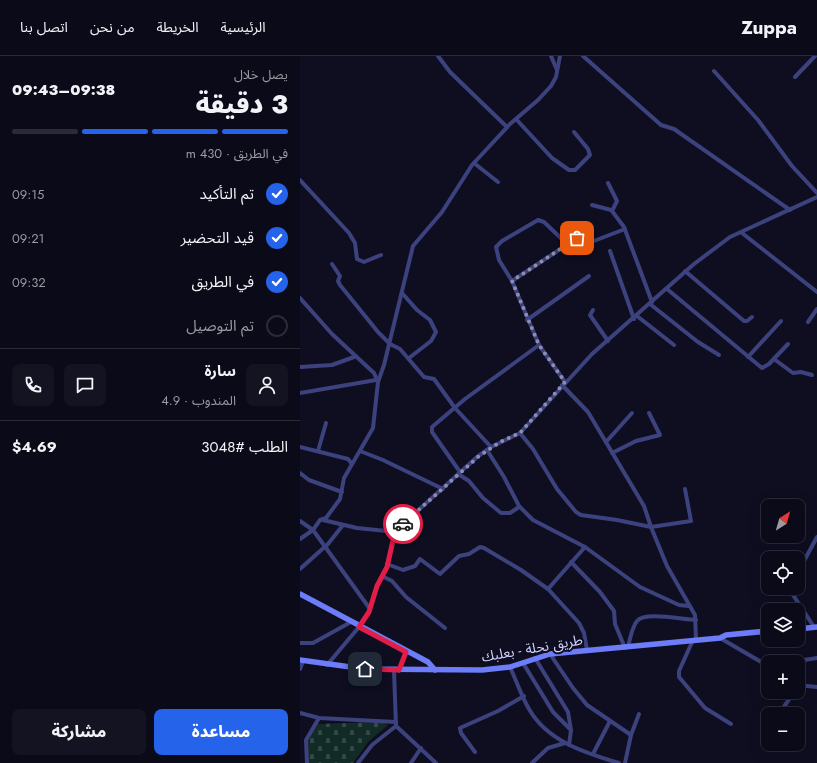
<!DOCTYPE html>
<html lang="ar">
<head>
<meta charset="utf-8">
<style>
  :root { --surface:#0b0a19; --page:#141322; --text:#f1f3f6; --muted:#9a9aa2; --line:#2b2b38; --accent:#2563eb }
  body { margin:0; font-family:Jost,"Noto Sans Arabic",sans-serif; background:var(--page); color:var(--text); direction:rtl; height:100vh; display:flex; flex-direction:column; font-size:15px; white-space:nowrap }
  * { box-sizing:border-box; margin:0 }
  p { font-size:13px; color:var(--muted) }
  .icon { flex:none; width:22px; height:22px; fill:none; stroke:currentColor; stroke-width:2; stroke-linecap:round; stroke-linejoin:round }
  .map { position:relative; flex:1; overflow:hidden; direction:ltr }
  .details { display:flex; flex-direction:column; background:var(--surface); width:300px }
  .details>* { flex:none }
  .needle { width:26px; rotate:37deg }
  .controls { position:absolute; left:461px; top:443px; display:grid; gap:8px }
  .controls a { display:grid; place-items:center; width:44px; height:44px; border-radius:8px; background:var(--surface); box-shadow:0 4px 16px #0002,0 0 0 1px var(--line); font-size:20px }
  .pin { position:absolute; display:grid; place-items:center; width:34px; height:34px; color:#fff; margin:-17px; border-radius:8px; box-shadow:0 2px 6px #0006 }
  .courier { position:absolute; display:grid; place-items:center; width:40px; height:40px; margin:-20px; border:3px solid #e11d48; border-radius:50%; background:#fff; color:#222; box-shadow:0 1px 5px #0007 }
  .headline em { font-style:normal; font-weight:800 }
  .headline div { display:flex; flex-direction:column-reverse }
  .headline { display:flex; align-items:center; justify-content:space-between; height:68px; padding:0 12px }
  h1 { font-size:26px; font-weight:800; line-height:30px }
  .bar { display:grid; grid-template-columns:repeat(4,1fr); gap:6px 4px; align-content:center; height:48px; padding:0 12px }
  .bar i { height:5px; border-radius:3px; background:var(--line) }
  .bar .active { background:var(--accent) }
  .bar p { grid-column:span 4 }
  .line { display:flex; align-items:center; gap:10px; padding:0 12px; border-top:1px solid var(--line) }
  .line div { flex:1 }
  .round { display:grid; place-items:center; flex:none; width:42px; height:42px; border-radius:8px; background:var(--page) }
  ol { padding:0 12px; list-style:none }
  li { display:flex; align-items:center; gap:12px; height:44px }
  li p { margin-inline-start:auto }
  li .icon { padding:4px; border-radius:50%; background:var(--accent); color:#fff; stroke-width:4 }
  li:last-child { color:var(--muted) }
  li i { width:22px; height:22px; border:2px solid var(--line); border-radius:50% }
  .primary-button { display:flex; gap:8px; margin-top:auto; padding:8px 12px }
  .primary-button a { flex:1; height:46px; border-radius:8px; background:var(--accent); color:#fff; font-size:16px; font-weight:800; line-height:46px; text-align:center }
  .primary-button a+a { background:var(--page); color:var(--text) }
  header { display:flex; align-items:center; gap:24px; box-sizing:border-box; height:56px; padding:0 20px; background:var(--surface); border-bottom:1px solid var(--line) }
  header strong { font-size:19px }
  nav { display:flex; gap:22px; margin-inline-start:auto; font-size:14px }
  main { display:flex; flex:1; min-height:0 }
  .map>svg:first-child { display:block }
  .cemetery { fill:url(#cemetery-stones) }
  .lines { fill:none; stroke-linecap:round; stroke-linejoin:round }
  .street { stroke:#3c427e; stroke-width:4 }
  .secondary { stroke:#6d7cf8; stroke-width:5.5 }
  .done { stroke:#8d8db0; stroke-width:4; stroke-dasharray:0 7.2 }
  .route { stroke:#e11d48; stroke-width:5 }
  .labels { text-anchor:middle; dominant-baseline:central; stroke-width:4; stroke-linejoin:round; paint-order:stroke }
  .street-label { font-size:14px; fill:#d1d2fd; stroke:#0f0e21 }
</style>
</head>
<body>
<header>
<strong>Zuppa</strong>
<nav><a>الرئيسية</a><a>الخريطة</a><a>من نحن</a><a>اتصل بنا</a></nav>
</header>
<main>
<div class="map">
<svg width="517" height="707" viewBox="0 0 517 707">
  <defs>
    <pattern id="cemetery-stones" width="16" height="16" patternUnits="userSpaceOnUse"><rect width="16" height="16" fill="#122b26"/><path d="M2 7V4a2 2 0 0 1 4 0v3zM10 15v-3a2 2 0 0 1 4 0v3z" fill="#334946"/></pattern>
  </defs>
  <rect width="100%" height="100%" fill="#0f0e21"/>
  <!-- cemetery -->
  <path class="cemetery" d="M81 666 88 669 68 686 53 707H8L5 688 17 668Z"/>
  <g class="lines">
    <!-- street -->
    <g class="street">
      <path d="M138 0 150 16 207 71"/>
      <path d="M251 0 257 14"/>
      <path d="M283 0 361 69 374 73 490 154"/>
      <path d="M414 15 458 64 492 110 517 137"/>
      <path d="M495 21 515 0"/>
      <path d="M216 63 252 102 269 114H275L290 99 288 93 274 76"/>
      <path d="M174 107 198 126"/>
      <path d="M0 124 49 177 55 187 57 203 64 206 81 199"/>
      <path d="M308 127 317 145 312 155 324 171 352 246"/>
      <path d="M292 149 311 154"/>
      <path d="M442 177 517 236"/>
      <path d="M310 195 334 263"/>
      <path d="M32 208 40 220 38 225 40 229 78 276 90 288 100 293 124 321 134 323 155 352 191 391"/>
      <path d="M385 215 444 265H447L452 261"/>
      <path d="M212 225 277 182H280L286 188 325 173"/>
      <path d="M367 233 462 312 469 308 488 288"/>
      <path d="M102 237 117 254 130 264 136 276 131 285 109 302"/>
      <path d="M0 242 32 278 74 317 78 326"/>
      <path d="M350 248 398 286 419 299"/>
      <path d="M293 254 290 259 308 285"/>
      <path d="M337 260 374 289"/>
      <path d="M227 264 289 220"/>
      <path d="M508 266 517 253"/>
      <path d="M448 301 481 265"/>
      <path d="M474 303 493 317 501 316 512 319"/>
      <path d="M0 311 32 309 54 301"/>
      <path d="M265 326 239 289 212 225 199 204 196 191 202 185 238 164 244 166 267 188"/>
      <path d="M262 329 288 356 344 450 351 471 367 510 395 559 396 583"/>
      <path d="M0 337 76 324"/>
      <path d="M220 377 233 393 257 433 276 456 281 459 317 464 351 471 391 465 385 433"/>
      <path d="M306 386 332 357"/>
      <path d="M0 391 48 403 52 408"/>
      <path d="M187 394 204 421 219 450 233 464 285 491 340 531 379 549 389 550"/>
      <path d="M18 395 26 367"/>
      <path d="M60 395 83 404 143 433"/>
      <path d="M312 397 336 385 360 379 349 357"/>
      <path d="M160 416 132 376V371L165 343 239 289"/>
      <path d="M0 417 9 424 42 436"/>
      <path d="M158 418 169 425 183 442 201 457H210L219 451"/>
      <path d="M23 464 57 472 96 476"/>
      <path d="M0 465 13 474 70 553"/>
      <path d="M0 483 13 474 20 464 26 462 40 443 44 422 73 372 78 326 84 309 113 190 142 156 172 109 210 68 238 44 251 30 256 21 260 0"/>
      <path d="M271 506 300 536 314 555 315 568 325 592"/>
      <path d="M87 508 103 514 115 510 120 503 140 518 159 500 169 498 180 491 184 492 221 514 248 533 279 567 284 577 287 594"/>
      <path d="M0 513 28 488 43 469"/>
      <path d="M498 516 517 481"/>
      <path d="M82 520 92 525 106 541 145 572"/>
      <path d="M491 532 493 539 514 571"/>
      <path d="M248 533 285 491"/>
      <path d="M420 582 468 610"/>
      <path d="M393 584 379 615V621L405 652 431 668"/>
      <path d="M0 587H13L51 566"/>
      <path d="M328 591C330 583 332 571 337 565 345 555 384 564 396 564"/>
      <path d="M250 598 273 632 287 649 331 679"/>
      <path d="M235 602 268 656 271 674 269 689"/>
      <path d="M491 606 517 602"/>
      <path d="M223 607 253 656 271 674"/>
      <path d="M27 609 59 571 69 556 77 530 87 511 94 480 102 469 177 401 191 391 220 377 292 298 394 208 430 181 517 141"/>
      <path d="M210 611C216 624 221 639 229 653 247 685 285 697 319 707"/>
      <path d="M0 613 3 605"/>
      <path d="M99 615 106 596"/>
      <path d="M498 629 517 631"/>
      <path d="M0 657 19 662 96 666"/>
      <path d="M479 658 494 636"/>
      <path d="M96 670 136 707"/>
      <path d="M175 696 161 677 160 672 198 655 224 640"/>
      <path d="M293 698 310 665"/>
      <path d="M7 707 6 684 19 662"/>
      <path d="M58 707 72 689 96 670 94 615"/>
      <path d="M111 707 121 692"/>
      <path d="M232 707 248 692 265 687"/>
      <path d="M325 707 331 679 339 658"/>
    </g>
    <!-- secondary -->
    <g class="secondary">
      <path d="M0 538 128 606 135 614"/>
      <path d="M498 573 517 571"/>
      <path d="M0 604 65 613 182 614 210 611 250 598 420 582 426 579 468 575"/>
    </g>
  </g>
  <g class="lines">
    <!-- done -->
    <path class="done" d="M103 468 178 401 200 386 220 377 265 326 239 289 212 225 277 182"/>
    <!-- route -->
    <path class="route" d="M65 613 99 614 106 596 59 571 69 556 77 530 87 511 94 480 103 468"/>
  </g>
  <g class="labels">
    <!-- street labels -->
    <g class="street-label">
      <text transform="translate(232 592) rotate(-10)">طريق نحلة - بعلبك</text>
    </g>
  </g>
</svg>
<div class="controls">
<a><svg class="needle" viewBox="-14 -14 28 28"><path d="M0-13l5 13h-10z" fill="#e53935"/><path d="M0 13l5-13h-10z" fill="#9a9aa2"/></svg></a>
<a><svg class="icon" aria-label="locate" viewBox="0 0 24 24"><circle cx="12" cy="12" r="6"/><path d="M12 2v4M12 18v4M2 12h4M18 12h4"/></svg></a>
<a><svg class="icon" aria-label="layers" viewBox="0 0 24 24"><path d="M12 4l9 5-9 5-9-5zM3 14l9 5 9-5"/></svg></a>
<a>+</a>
<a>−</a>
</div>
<div class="pin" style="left:277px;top:182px;background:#ea580c"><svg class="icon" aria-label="bag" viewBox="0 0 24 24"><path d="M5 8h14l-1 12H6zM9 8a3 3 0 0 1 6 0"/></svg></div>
<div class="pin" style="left:65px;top:613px;background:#1f2937"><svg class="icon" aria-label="home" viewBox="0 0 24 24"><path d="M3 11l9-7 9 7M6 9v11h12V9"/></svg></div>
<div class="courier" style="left:103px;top:468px"><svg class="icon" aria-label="car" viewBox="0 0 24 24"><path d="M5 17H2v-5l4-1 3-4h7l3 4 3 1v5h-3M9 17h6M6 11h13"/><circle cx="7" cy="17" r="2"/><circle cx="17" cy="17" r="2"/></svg></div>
</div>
<section class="details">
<div class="headline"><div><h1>3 دقيقة</h1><p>يصل خلال</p></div><em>09:38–09:43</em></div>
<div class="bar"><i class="active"></i><i class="active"></i><i class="active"></i><i></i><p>في الطريق · 430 m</p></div>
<ol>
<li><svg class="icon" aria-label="check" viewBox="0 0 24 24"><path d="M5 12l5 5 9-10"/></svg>تم التأكيد<p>09:15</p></li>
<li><svg class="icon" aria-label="check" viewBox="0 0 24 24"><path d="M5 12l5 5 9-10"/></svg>قيد التحضير<p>09:21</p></li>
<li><svg class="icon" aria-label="check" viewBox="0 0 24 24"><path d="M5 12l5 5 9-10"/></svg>في الطريق<p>09:32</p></li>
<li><i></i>تم التوصيل</li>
</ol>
<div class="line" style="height:72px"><a class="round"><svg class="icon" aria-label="person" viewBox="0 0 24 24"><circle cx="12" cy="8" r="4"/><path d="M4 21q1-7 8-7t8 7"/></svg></a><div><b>سارة</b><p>المندوب · 4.9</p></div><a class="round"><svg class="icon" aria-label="chat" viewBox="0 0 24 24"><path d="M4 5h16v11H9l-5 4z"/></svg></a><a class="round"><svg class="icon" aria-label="phone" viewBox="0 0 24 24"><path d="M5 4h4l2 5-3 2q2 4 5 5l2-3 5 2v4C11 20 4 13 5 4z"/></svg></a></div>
<div class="line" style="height:52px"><div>الطلب #3048</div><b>$4.69</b></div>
<div class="primary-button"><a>مساعدة</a><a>مشاركة</a></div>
</section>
</main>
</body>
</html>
